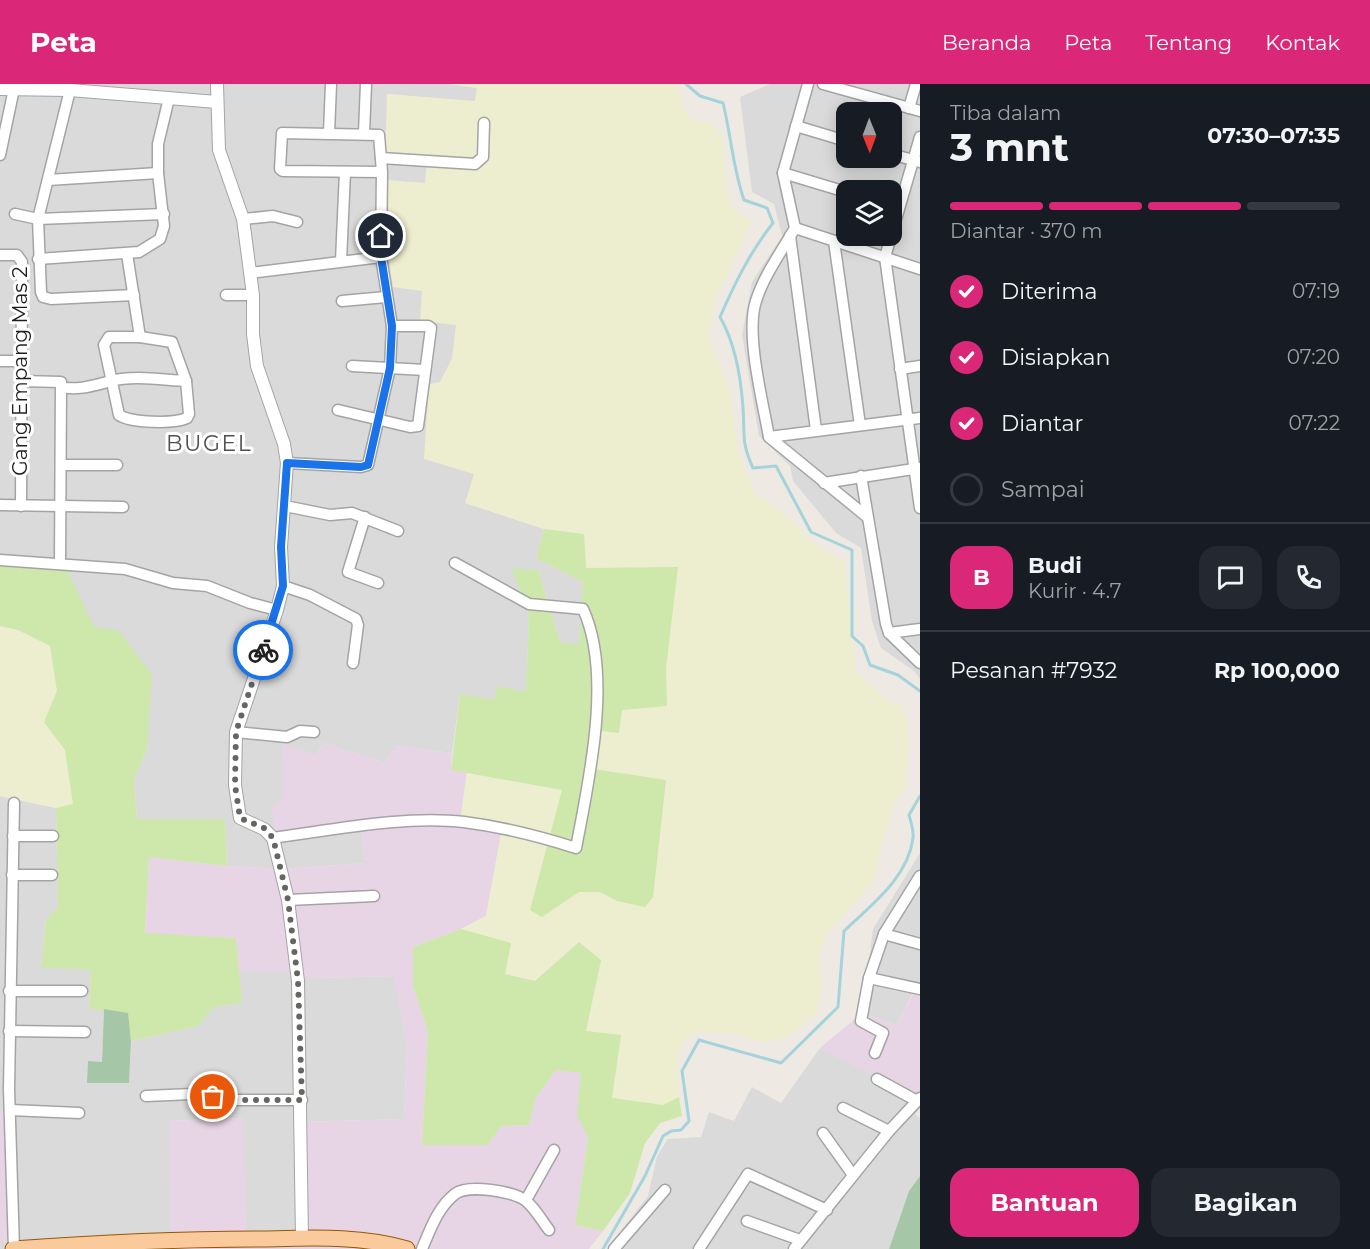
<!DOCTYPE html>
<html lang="id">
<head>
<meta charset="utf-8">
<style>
  :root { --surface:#171b24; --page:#242831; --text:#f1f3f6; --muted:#9ea1a6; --line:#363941; --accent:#db2777 }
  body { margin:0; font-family:Montserrat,sans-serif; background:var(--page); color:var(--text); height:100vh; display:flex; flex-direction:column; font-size:22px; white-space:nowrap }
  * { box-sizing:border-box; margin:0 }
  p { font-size:20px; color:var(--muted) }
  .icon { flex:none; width:33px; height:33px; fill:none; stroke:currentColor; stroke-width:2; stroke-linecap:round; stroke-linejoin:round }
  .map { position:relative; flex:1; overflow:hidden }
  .side { display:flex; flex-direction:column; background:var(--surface); width:450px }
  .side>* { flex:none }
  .needle { width:39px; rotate:179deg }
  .tools { position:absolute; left:836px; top:18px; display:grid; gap:12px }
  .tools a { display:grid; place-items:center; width:66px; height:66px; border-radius:12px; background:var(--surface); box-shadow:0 3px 15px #0003; font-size:30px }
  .pin { position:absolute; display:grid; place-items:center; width:51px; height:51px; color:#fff; margin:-26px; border:3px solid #fff; border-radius:50%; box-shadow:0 2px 6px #0007 }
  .courier { position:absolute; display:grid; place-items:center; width:60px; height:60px; margin:-30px; border:4px solid #1a73e8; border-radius:50%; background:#fff; color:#222; box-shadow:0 2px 8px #0007 }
  .headline em { font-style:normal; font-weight:700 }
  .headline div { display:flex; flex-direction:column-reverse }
  .headline { display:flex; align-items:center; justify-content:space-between; height:102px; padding:0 30px }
  h1 { font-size:39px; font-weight:700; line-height:45px }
  .bar { display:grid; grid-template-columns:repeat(4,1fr); gap:9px 6px; align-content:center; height:72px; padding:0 30px }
  .bar i { height:8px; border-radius:4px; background:var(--line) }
  .bar .selected { background:var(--accent) }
  .bar p { grid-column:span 4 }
  .line { display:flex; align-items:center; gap:15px; padding:0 30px; border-top:2px solid var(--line) }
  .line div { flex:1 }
  .round { display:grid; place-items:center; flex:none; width:63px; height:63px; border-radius:18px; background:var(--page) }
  ol { padding:0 30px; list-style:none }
  li { display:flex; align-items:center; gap:18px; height:66px }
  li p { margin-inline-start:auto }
  li .icon { padding:6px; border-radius:50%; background:var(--accent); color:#fff; stroke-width:4 }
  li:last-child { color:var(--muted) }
  li i { width:33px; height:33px; border:3px solid var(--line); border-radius:50% }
  .cta { display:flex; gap:12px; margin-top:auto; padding:12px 30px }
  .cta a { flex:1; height:69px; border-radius:18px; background:var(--accent); color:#fff; font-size:24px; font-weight:700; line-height:69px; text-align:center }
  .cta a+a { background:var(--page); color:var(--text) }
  header { display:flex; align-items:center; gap:36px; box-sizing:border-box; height:84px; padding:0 30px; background:var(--accent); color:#fff }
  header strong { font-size:28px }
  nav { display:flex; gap:33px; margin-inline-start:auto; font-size:21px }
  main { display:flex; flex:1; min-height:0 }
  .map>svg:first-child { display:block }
  .residential { fill:#dbdada; fill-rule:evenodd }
  .industrial { fill:#e7d5e5 }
  .farmland { fill:#ededcf }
  .grass { fill:#cde8aa }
  .cemetery { fill:#a5c7a7 }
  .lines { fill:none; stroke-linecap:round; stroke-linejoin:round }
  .stream { stroke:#a4d3db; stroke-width:3 }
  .minor-casing { stroke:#a4a4a4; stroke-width:13 }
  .tertiary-casing { stroke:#a4a4a4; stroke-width:14 }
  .primary-casing { stroke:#945803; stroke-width:17 }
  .minor { stroke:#fff; stroke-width:10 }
  .tertiary { stroke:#fff; stroke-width:12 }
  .primary { stroke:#faca9c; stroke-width:15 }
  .done { stroke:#666562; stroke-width:6; stroke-dasharray:0 10.8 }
  .route { stroke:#1a73e8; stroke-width:8 }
  .labels { text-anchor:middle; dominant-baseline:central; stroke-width:6; stroke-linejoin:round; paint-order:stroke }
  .street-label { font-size:20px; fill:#1d1d1d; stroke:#fff }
  .quarter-label { font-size:22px; letter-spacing:1.5px; fill:#505050; stroke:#fff }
</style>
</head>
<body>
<header>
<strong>Peta</strong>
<nav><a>Beranda</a><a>Peta</a><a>Tentang</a><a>Kontak</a></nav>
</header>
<main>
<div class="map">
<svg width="920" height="1165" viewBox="0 0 920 1165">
  <rect width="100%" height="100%" fill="#eeeae3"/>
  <!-- residential -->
  <g class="residential">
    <path d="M0 0H449L477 4 475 18 388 10 427 79 425 99 388 97 422 206 457 241 452 275 440 298 475 390 466 419 544 445 536 474 583 498 579 561 560 558 538 486 513 485 529 532 526 609 497 602 494 617 460 610 452 669 396 662 385 679 323 659 317 671 362 748 365 779 285 785 227 782 225 735H137L134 695 147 665 67 486 0 478Z"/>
    <path d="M770 0H920V595L914 587 881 564 872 537 861 464 836 449 793 397 790 382 759 352 742 251 752 198 782 152 774 120 752 108 740 13ZM846 28H891V74H846ZM846 106H891V152H846Z"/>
    <path d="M0 712 56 724 58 823 46 836 41 882 91 886 89 924 104 925 102 978H88L129 999 131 957 198 942 214 923 241 919 239 887H290L315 894 395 892 407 962 404 1035 299 1038V1150L246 1149 242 1034 170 1037 171 1165H0V1157H8L7 1027 0 1028Z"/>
    <path d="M920 769V906L915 905 896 941 862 929 873 845Z"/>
    <path d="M820 964 920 1014V1025L915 1030 920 1034V1092L909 1107 889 1165H607L648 1112 657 1072 668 1055 701 1053 709 1028 734 1037 752 1003 781 1019Z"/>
  </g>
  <!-- industrial -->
  <g class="industrial">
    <path d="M323 659 385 679 396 662 452 669 451 686 467 688 461 732 503 739 486 832 461 845 413 863V902L428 948 422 1061H488L501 1042 529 1041 536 1013 556 986 581 989 578 1031 588 1054 575 1141 603 1147 589 1165H171L169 1037 243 1034 246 1148 299 1150V1038L404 1035 407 962 394 892 315 894 290 887H239L236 854 145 850 149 773 227 782 285 785 365 779 362 748 276 753 271 723 284 714 283 660 317 671Z"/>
    <path d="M916 905 920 906V1014L820 964 862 929 896 941Z"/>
    <path d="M7 1027 8 1157H0V1028Z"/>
  </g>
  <!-- farmland -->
  <g class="farmland">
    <path d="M449 0H679L682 22 692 35 711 39 722 52 729 120 752 137 715 216 708 253 730 307 738 369 755 409 785 431 818 462 844 477 856 587 889 618 903 623 909 645 905 705 893 719 873 798 826 850 819 875 822 904 817 928 788 953 766 958 734 949 700 948 684 955 678 973 679 1013 663 1021 612 1014 621 952 586 947 601 876 579 858 535 897 505 890 510 859 461 845 486 832 503 739 461 732 467 688 562 706 542 833 579 808H600L617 817 653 813 657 769 586 684 592 645 622 626 667 622 666 584 678 484H585L584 450 544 445 465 419 474 390 424 375 429 300 440 298 452 275 456 241 420 237 422 207 393 203 388 168V96L425 99 427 80 385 76 387 10 475 17 477 4Z"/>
    <path d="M0 542 18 546 50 562 57 607 44 638 65 666 73 721 56 724 0 712Z"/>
  </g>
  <!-- grass -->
  <g class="grass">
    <path d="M544 445 584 450 586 484 678 483 666 584 667 622 622 626 619 649 592 646 587 684 666 696 653 813 645 823 617 817 600 808H579L542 833 530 826 562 706 451 686 460 610 494 616 497 602 526 608 529 532 512 484 538 486 560 558 579 560 583 498 536 474Z"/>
    <path d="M0 478 67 486 94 543 118 546 152 590 147 665 134 695 137 735H225L227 782 149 773 145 849 236 854 242 919 214 923 198 942 131 957 127 929 89 925 91 886 41 883 46 836 58 823 56 724 73 720 65 666 44 638 57 607 50 562 18 546 0 542Z"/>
    <path d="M461 845 511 859 505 890 535 897 579 858 601 876 586 947 621 951 612 1014 663 1021 679 1013 682 1032 660 1039 645 1059 630 1109 603 1147 575 1141 588 1054 577 1031 581 989 556 986 536 1013 529 1041 501 1042 488 1061H422L428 948 413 902V863Z"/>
  </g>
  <!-- cemetery -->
  <g class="cemetery">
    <path d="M104 925 128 929 131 957 129 999H87L88 977 102 978Z"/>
    <path d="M920 1092V1165H889L909 1107Z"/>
  </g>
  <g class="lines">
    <!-- stream -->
    <g class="stream">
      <path d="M686 0 700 12 723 19C731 51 733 85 744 116L767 124 773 139C750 168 735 199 720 233 735 259 741 294 743 324 745 352 741 358 753 384L776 382 811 448 852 466V552L863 562 870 581 898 591 920 607"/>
      <path d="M603 1165 645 1092 663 1052 671 1047 681 1046 689 1037 682 987 699 956 781 979 838 923 844 847C871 821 908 794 913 754 914 747 911 738 909 731L920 712"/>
    </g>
    <!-- minor casing -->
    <g class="minor-casing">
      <g id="minor">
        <path d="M808 0 783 89 795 144C782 167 764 191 756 217 745 249 763 319 769 353L866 432"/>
        <path d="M823 0 920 27"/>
        <path d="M70 6 38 135 41 208 43 213 51 215 134 211"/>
        <path d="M909 24 916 0"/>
        <path d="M796 42 846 57"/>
        <path d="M329 49 331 0"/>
        <path d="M364 49 366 0"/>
        <path d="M920 53 885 173 920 424"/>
        <path d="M891 70 920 78"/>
        <path d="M0 71 15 0"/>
        <path d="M381 74 475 80 483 73 484 39"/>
        <path d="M783 89 846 108"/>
        <path d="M48 96 158 89"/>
        <path d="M15 130 38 135 164 130"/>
        <path d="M243 135 273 132 297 138"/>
        <path d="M795 144 920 185"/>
        <path d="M790 152 816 346"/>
        <path d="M834 157 860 341"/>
        <path d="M127 170 140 253"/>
        <path d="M0 171H17L22 178 21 422"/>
        <path d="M38 175 139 168 160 155 164 142 158 89V60L169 14"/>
        <path d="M341 177 345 88"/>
        <path d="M250 189 381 173"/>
        <path d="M226 211H253"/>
        <path d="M342 217 386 213"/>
        <path d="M109 253H140L172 258 186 297 189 330 187 334C174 340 131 339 119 331L104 261Z"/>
        <path d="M0 277H22"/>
        <path d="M352 282 425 286"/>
        <path d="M900 285 920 282"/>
        <path d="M22 297 61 298 60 480"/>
        <path d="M61 303C78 307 95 301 111 297 134 291 163 296 186 297"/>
        <path d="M338 326 410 343 418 342 431 244 428 242H392"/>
        <path d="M769 353 920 334"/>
        <path d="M287 379 361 383 368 381 390 284 392 242 381 173 382 88 379 51 282 49 280 85 283 87 382 88"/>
        <path d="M61 381H117"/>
        <path d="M861 392 886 540 889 549 920 579"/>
        <path d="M824 399 920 384"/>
        <path d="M0 421 123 423"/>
        <path d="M285 422 330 431 352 429 398 447"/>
        <path d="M365 433 348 488 378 499"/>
        <path d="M0 476 125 485 173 499 207 502 250 519 277 526"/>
        <path d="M283 502 310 511 356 535 358 541 353 579"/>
        <path d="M889 549 920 545"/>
        <path d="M236 648 287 653 300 647 314 648"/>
        <path d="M14 719 9 1005 14 1165"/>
        <path d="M13 752H53"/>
        <path d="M273 754C333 746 405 731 464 738 503 743 539 752 576 764 589 696 613 590 583 525L529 520 455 479"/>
        <path d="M12 791H52"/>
        <path d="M288 816 374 812"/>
        <path d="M884 850 920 860"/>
        <path d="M869 894 920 905"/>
        <path d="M9 907H82"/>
        <path d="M9 947 85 948"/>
        <path d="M875 969 883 949 861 937 869 894 884 850 920 792"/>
        <path d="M877 995 917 1017"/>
        <path d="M146 1012 192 1010 235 1016H302"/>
        <path d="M843 1024 889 1047"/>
        <path d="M10 1026 79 1029"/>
        <path d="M823 1049 853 1091"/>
        <path d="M526 1116 554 1066"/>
        <path d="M747 1137 800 1156"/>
        <path d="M422 1165C430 1146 438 1123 455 1110 468 1100 514 1107 526 1117 535 1124 542 1137 549 1146"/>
        <path d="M614 1165 665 1106"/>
        <path d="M699 1165 748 1090 827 1126"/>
        <path d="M794 1165 889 1047 920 1014"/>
      </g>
    </g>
    <!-- tertiary casing -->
    <g class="tertiary-casing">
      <g id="tertiary">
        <path d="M217 0 219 66 243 135 253 211V250L257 282 284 360 287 379 281 463 283 502 277 526 236 648 235 701 240 734 264 745 273 754 288 816 298 897 302 1154"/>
        <path d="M0 5 70 6 217 18"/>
      </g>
    </g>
    <!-- primary casing -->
    <g class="primary-casing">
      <path id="primary" d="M13 1165C96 1159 178 1155 261 1155 310 1154 360 1151 407 1165"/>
    </g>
    <!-- minor -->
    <use href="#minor" class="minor"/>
    <!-- tertiary -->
    <use href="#tertiary" class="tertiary"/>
    <!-- primary -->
    <use href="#primary" class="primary"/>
  </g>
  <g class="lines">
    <!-- done -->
    <path class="done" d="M213 1013 235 1016H302L298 897 288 816 273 754 264 744 240 734 235 701 236 648 263 566"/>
    <!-- route -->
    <path class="route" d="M263 566 283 502 281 463 287 379 361 383 368 381 390 284 392 242 381 173V152"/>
  </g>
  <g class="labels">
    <!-- street labels -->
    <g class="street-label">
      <text transform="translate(20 287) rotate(-90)">Gang Empang Mas 2</text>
    </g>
    <!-- quarter labels -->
    <g class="quarter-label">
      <text x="209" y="359">BUGEL</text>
    </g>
  </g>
</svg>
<div class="tools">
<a><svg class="needle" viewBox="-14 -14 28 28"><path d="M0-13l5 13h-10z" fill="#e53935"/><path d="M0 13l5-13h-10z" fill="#9ea1a6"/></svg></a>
<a><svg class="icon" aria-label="layers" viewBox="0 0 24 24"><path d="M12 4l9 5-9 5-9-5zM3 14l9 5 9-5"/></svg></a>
</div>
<div class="pin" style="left:213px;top:1013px;background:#ea580c"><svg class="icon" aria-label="bag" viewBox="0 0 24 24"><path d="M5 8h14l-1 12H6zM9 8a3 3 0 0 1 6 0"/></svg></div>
<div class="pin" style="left:381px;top:152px;background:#1f2937"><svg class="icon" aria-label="home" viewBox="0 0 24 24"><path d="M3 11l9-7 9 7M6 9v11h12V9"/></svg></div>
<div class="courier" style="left:263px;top:566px"><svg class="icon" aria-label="bike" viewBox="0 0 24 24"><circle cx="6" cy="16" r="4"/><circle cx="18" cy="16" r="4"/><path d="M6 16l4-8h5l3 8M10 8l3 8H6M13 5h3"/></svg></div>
</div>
<section class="side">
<div class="headline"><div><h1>3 mnt</h1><p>Tiba dalam</p></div><em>07:30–07:35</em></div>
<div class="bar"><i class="selected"></i><i class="selected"></i><i class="selected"></i><i></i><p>Diantar · 370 m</p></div>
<ol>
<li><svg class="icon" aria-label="check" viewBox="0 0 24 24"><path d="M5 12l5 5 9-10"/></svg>Diterima<p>07:19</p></li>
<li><svg class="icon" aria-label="check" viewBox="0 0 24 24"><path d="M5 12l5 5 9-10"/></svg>Disiapkan<p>07:20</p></li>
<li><svg class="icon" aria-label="check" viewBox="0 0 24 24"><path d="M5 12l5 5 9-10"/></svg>Diantar<p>07:22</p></li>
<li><i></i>Sampai</li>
</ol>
<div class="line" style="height:108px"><b class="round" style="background:var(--accent);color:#fff">B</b><div><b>Budi</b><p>Kurir · 4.7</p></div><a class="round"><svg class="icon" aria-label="chat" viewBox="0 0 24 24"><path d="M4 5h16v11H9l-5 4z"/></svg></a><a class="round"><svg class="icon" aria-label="phone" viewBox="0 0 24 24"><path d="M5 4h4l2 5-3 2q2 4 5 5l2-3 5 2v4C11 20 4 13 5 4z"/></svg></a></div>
<div class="line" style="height:78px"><div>Pesanan #7932</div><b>Rp 100,000</b></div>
<div class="cta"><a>Bantuan</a><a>Bagikan</a></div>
</section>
</main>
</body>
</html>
